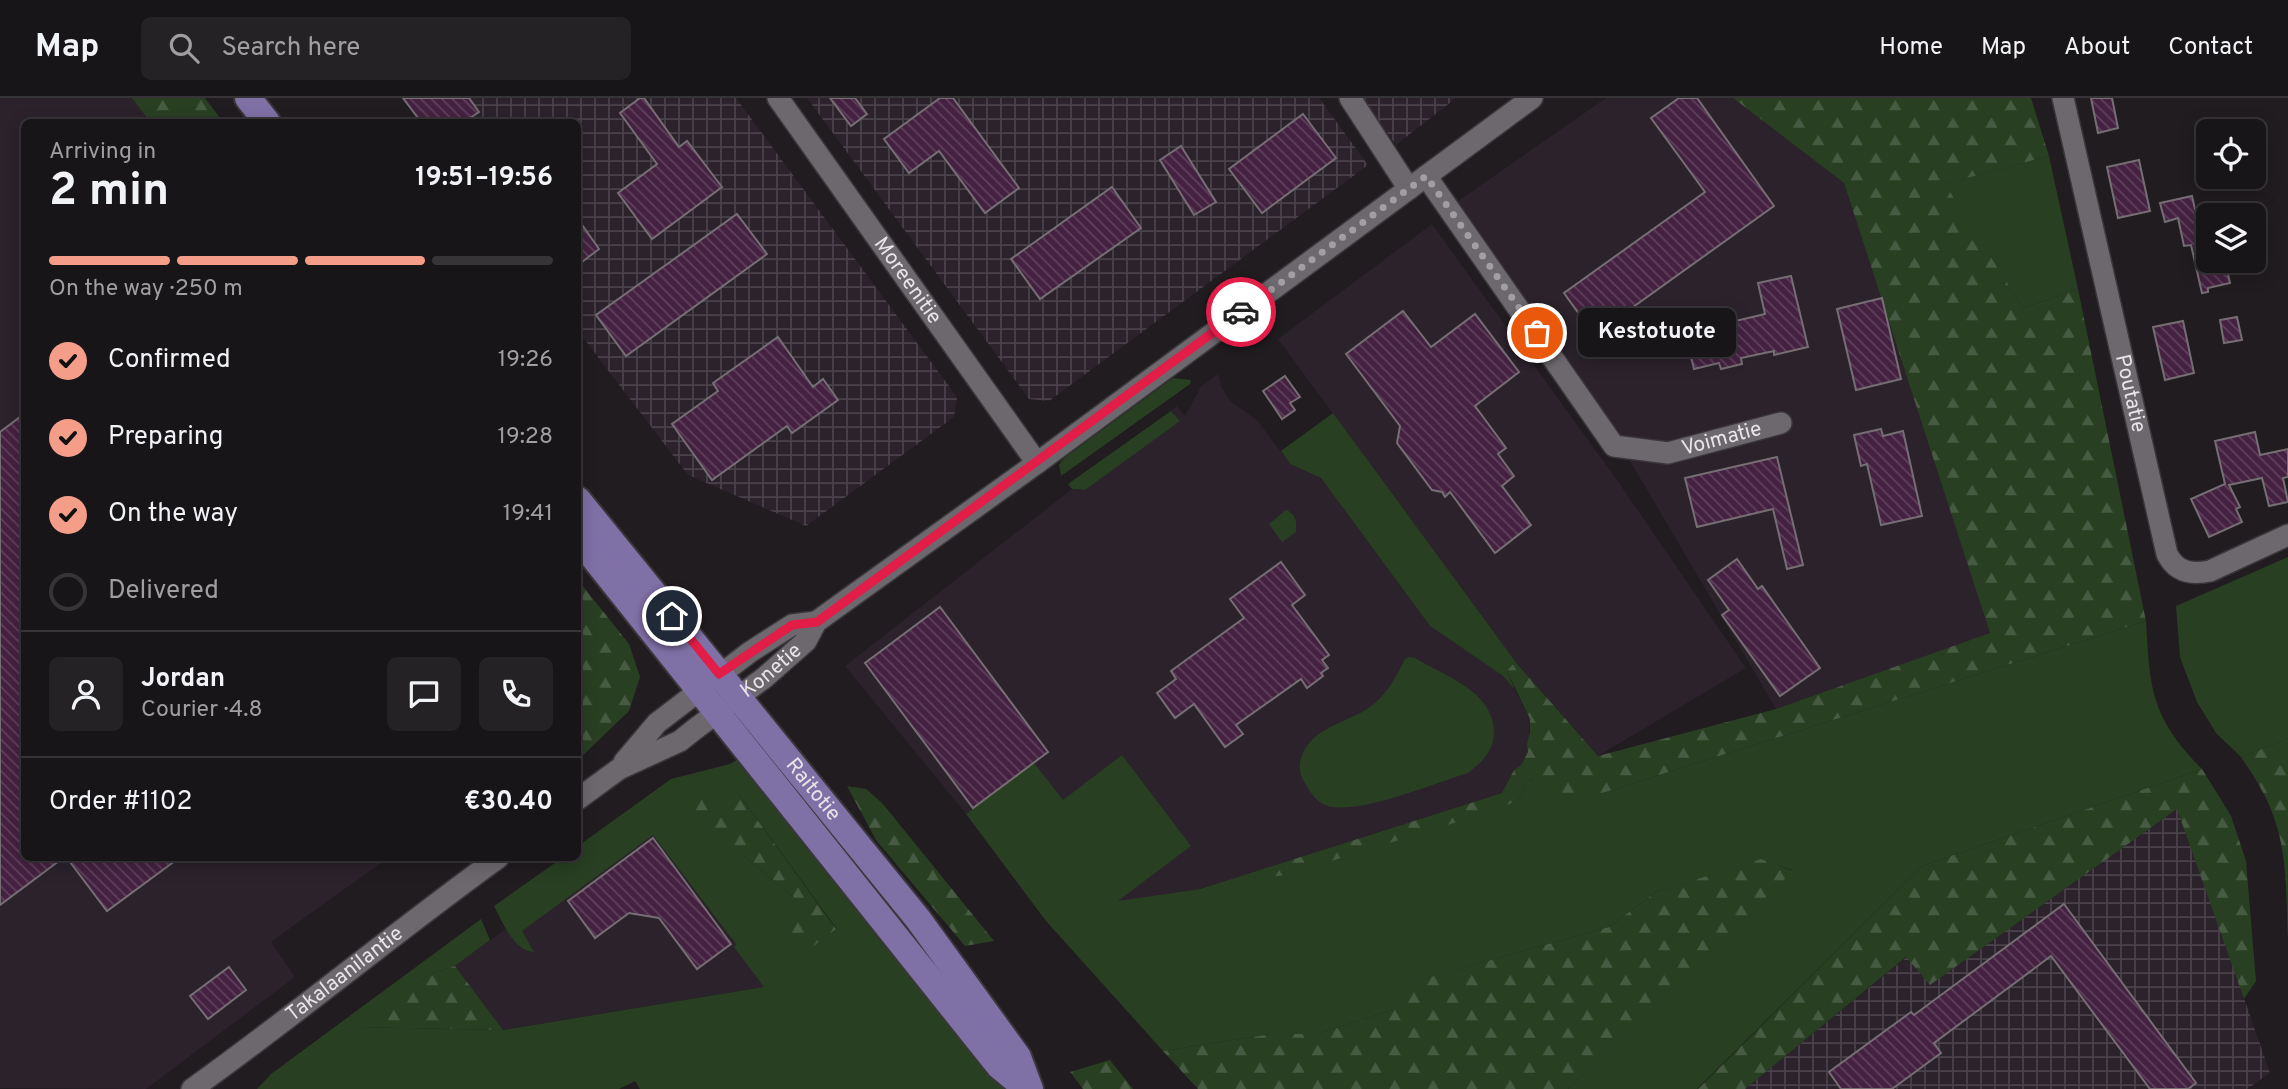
<!DOCTYPE html>
<html lang="en">
<head>
<meta charset="utf-8">
<style>
  :root { --surface:#181518; --page:#252225; --text:#f1f3f6; --muted:#9f9fa2; --line:#363437; --accent:#f49e8a }
  body { margin:0; font-family:Overpass,sans-serif; background:var(--page); color:var(--text); height:100vh; display:flex; flex-direction:column; font-size:26px; white-space:nowrap }
  * { box-sizing:border-box; margin:0 }
  p { font-size:23px; color:var(--muted) }
  .icon { flex:none; width:38px; height:38px; fill:none; stroke:currentColor; stroke-width:2; stroke-linecap:round; stroke-linejoin:round }
  .map { position:relative; flex:1; overflow:hidden }
  .drawer { position:absolute; left:21px; top:21px; width:560px; height:742px; display:flex; flex-direction:column; background:var(--surface); border-radius:10px; box-shadow:0 4px 18px #0003,0 0 0 2px var(--line) }
  .drawer>* { flex:none }
  .tools { position:absolute; left:2196px; top:21px; display:grid; gap:14px }
  .tools a { display:grid; place-items:center; width:70px; height:70px; border-radius:10px; background:var(--surface); box-shadow:0 4px 18px #0003,0 0 0 2px var(--line); font-size:35px }
  .pin { position:absolute; display:grid; place-items:center; width:60px; height:60px; color:#fff; margin:-30px; border:4px solid #fff; border-radius:50%; box-shadow:0 2px 7px #0007 }
  .courier { position:absolute; display:grid; place-items:center; width:70px; height:70px; margin:-35px; border:5px solid #e11d48; border-radius:50%; background:#fff; color:#222; box-shadow:0 2px 9px #0007 }
  .bubble { position:absolute; height:49px; border-radius:10px; background:var(--surface); box-shadow:0 4px 18px #0003,0 0 0 2px var(--line); font-size:23px; font-weight:700; line-height:49px; text-align:center }
  .headline em { font-style:normal; font-weight:700 }
  .headline div { display:flex; flex-direction:column-reverse }
  .headline { display:flex; align-items:center; justify-content:space-between; height:119px; padding:0 28px }
  h1 { font-size:46px; font-weight:700; line-height:52px }
  .bar { display:grid; grid-template-columns:repeat(4,1fr); gap:10px 7px; align-content:center; height:84px; padding:0 28px }
  .bar i { height:9px; border-radius:5px; background:var(--line) }
  .bar .selected { background:var(--accent) }
  .bar p { grid-column:span 4 }
  .line { display:flex; align-items:center; gap:18px; padding:0 28px; border-top:2px solid var(--line) }
  .line div { flex:1 }
  .round { display:grid; place-items:center; flex:none; width:74px; height:74px; border-radius:10px; background:var(--page) }
  ol { padding:0 28px; list-style:none }
  li { display:flex; align-items:center; gap:21px; height:77px }
  li p { margin-inline-start:auto }
  li .icon { padding:7px; border-radius:50%; background:var(--accent); color:#111; stroke-width:4 }
  li:last-child { color:var(--muted) }
  li i { width:38px; height:38px; border:4px solid var(--line); border-radius:50% }
  header { display:flex; align-items:center; gap:42px; box-sizing:border-box; height:98px; padding:0 35px; background:var(--surface); border-bottom:2px solid var(--line) }
  header strong { font-size:33px }
  nav { display:flex; gap:38px; margin-inline-start:auto; font-size:24px }
  .search { width:490px; height:63px; background:var(--page); display:flex; align-items:center; gap:18px; box-sizing:border-box; padding:0 24px; border-radius:10px; color:var(--muted); font-size:26px }
  .map>svg:first-child { display:block }
  .built { fill:#2b222c }
  .industrial { fill:url(#industrial-grid) }
  .grass { fill:#283f22; fill-rule:evenodd }
  .forest { fill:url(#forest-firs) }
  .building { fill:url(#building-back-hatch); stroke:#756e73; stroke-width:2 }
  .lines { fill:none; stroke-linecap:round; stroke-linejoin:round }
  .minor-casing { stroke:#3a373b; stroke-width:24 }
  .major-casing { stroke:#3a373b; stroke-width:30 }
  .minor { stroke:#6d686e; stroke-width:21 }
  .major { stroke:#7f70a6; stroke-width:26 }
  .done { stroke:#a19fa2; stroke-width:7; stroke-dasharray:0 12.6 }
  .route { stroke:#e11d48; stroke-width:9 }
  .labels { text-anchor:middle; dominant-baseline:central; stroke-width:6; stroke-linejoin:round; paint-order:stroke }
  .street-label { font-size:21px; fill:#e7e5e8; stroke:#161317 }
</style>
</head>
<body>
<header>
<strong>Map</strong>
<div class="search"><svg class="icon" aria-label="search" viewBox="0 0 24 24"><circle cx="10" cy="10" r="6"/><path d="M15 15l6 6"/></svg>Search here</div>
<nav><a>Home</a><a>Map</a><a>About</a><a>Contact</a></nav>
</header>
<div class="map">
<svg width="2288" height="991" viewBox="0 0 2288 991">
  <defs>
    <pattern id="industrial-grid" width="8" height="8" patternUnits="userSpaceOnUse" patternTransform="scale(1.75)"><rect width="8" height="8" fill="#2b222c"/><path d="M0 4h8M4 0v8" fill="none" stroke="#4a424b"/></pattern>
    <pattern id="forest-firs" width="22" height="20" patternUnits="userSpaceOnUse" patternTransform="scale(1.75)"><rect width="22" height="20" fill="#283f22"/><path d="M5 1l3.5 6h-7zM16 11l3.5 6h-7z" fill="#475b42"/></pattern>
    <pattern id="building-back-hatch" width="6" height="6" patternUnits="userSpaceOnUse" patternTransform="scale(1.75)"><rect width="6" height="6" fill="#442140"/><path d="M-1 5l2 2M0 0l6 6M5-1l2 2" fill="none" stroke="#5f415c"/></pattern>
  </defs>
  <rect width="100%" height="100%" fill="#201c20"/>
  <!-- built -->
  <g class="built">
    <path d="M0 0H132L150 24H24V760H388L271 844 295 879 146 991 0 990Z"/>
    <path d="M1606 0H1733L1844 85 1991 535 1776 611 1580 278 1458 103Z"/>
    <path d="M1432 126 1617 382 1746 570 1598 658 1518 567 1278 241Z"/>
    <path d="M1218 276 1222 290 1231 304 1257 322 1290 366 1321 380 1430 528 1503 578 1515 592 1530 621 1528 654 1521 667 1514 672 1502 695 1200 791 1116 804 1046 823 966 716 845 568 1072 391 1079 393 1175 315 1171 313 1177 308 1185 318 1200 291H1197Z"/>
    <path d="M681 702 802 857 765 889 503 932 455 868Z"/>
  </g>
  <!-- industrial -->
  <g class="industrial">
    <path d="M403 0H736L957 299 954 319 806 428 688 377 578 233V24H421Z"/>
    <path d="M807 0H1319L1368 67 1049 303 1029 301Z"/>
    <path d="M1362 0H1456L1396 47Z"/>
    <path d="M2178 710 2270 975 2247 991H1745L1907 859 1930 887Z"/>
  </g>
  <!-- grass -->
  <g class="grass">
    <path d="M2049 58 2078 191 2023 210 1944 86Z"/>
    <path d="M1173 280 1191 282 1190 286 1061 378 1059 367 1063 361Z"/>
    <path d="M1171 313 1180 323 1085 392 1072 391 1068 386Z"/>
    <path d="M1333 315 1518 567H1512L1507 573 1515 592 1503 578 1430 528 1321 380 1290 366 1281 353Z"/>
    <path d="M1286 412C1296 416 1297 424 1296 434L1282 444 1269 426Z"/>
    <path d="M2288 459V641L2241 659 2216 635 2197 604 2180 559 2176 508Z"/>
    <path d="M2146 523C2150 592 2151 619 2202 671L1922 768 1697 991H1568L1792 772 1761 762 1656 794 1609 829 1406 886 1392 912 1317 936H1271L1163 953 1046 823 966 716 1034 665 1063 702 1122 657 1191 748 1118 803 1200 791 1244 777 1257 780 1518 702 1532 681 1596 697Z"/>
    <path d="M1409 559 1415 560C1445 578 1495 594 1494 635 1493 654 1482 664 1468 675 1435 685 1359 717 1328 708 1315 704 1310 693 1303 682 1296 669 1301 653 1311 643 1328 625 1357 621 1375 605 1389 593 1397 577 1405 561Z"/>
    <path d="M738 661 1007 991H640L635 983 619 991H257L271 976 481 821 490 842 455 868 433 875 357 929 503 932 764 889 734 849 736 846 653 737 522 833 534 854C514 854 502 823 494 808L562 760H578V748L671 681 730 666ZM738 695 836 830V831L798 803 743 757Z"/>
  </g>
  <!-- forest -->
  <g class="forest">
    <path d="M132 0H205L223 24H150Z"/>
    <path d="M1733 0H2031L2049 58 1945 86 2023 210 2078 191 2146 523 1596 697 1551 696 1532 681 1518 702 1496 712 1286 777 1257 780 1244 777 1502 695 1514 672 1521 667 1528 654 1527 646 1530 634V621L1507 573 1512 567H1518L1598 658 1776 611 1990 535 1844 85Z"/>
    <path d="M578 482 629 546 640 579 629 613 578 662Z"/>
    <path d="M2288 641V842C2286 801 2288 756 2273 717 2266 696 2253 677 2241 659Z"/>
    <path d="M2202 671 2231 718 2246 763 2256 883 2244 901 2177 711 1930 887 1906 859 1745 991H1698L1922 768Z"/>
    <path d="M847 688 866 691 883 706 994 843 965 848 876 742Z"/>
    <path d="M738 695 836 831 802 857 778 825 798 803 743 757 722 755 681 702Z"/>
    <path d="M1761 761 1793 773 1568 991H1198L1163 953 1271 936H1317L1392 912 1405 886 1609 829 1656 794Z"/>
    <path d="M455 868 503 932 355 929 433 875Z"/>
    <path d="M1110 962 1133 991H1083L1070 974Z"/>
  </g>
  <!-- building -->
  <g class="building">
    <path d="M403 0H469L479 14 464 24H421Z"/>
    <path d="M640 0H644L679 49 687 43 722 89 652 141 618 95 657 66 620 15Z"/>
    <path d="M830 0H855L867 16 851 28Z"/>
    <path d="M940 0H953L1019 90 985 115 939 53 909 75 884 41Z"/>
    <path d="M1679 0H1697L1774 108 1594 237 1564 195 1705 94 1651 20Z"/>
    <path d="M2091 0H2112L2118 30 2098 35Z"/>
    <path d="M1303 16 1336 60 1262 115 1229 71Z"/>
    <path d="M1181 48 1216 104 1194 117 1160 62Z"/>
    <path d="M2139 62 2150 113 2118 120 2107 69Z"/>
    <path d="M1112 89 1141 130 1040 201 1011 161Z"/>
    <path d="M2192 98 2199 129 2208 127V163H2225L2230 185 2208 190V194L2202 195 2191 147 2184 148 2178 120 2165 124 2160 105Z"/>
    <path d="M737 116 767 156 626 258 596 217Z"/>
    <path d="M578 121 599 151 578 167Z"/>
    <path d="M1791 178 1808 249 1774 257V253L1741 260 1742 266 1721 271 1719 265 1694 271 1685 235 1765 216 1758 185Z"/>
    <path d="M1882 200 1901 281 1856 292 1837 211Z"/>
    <path d="M1403 213 1431 249 1475 216 1519 274 1475 308 1506 350 1498 356 1514 378 1502 388 1531 427 1495 455 1450 394 1445 399 1442 394 1432 392 1397 345 1400 328 1346 256Z"/>
    <path d="M2237 219 2242 242 2224 245 2220 222Z"/>
    <path d="M2183 223 2194 275 2165 282 2153 229Z"/>
    <path d="M778 239 813 289 823 281 838 302 792 335 787 328 712 382 672 326 718 293 713 285Z"/>
    <path d="M1285 278 1300 299 1290 305 1295 312 1282 321 1263 293Z"/>
    <path d="M24 316V760H63L0 807V334Z"/>
    <path d="M1881 331 1883 338 1903 333 1922 418 1881 427 1867 366 1861 368 1854 337Z"/>
    <path d="M2255 334 2260 357 2288 351V379L2283 380 2288 404 2269 408 2262 380 2229 387 2240 409 2236 411 2242 424 2209 439 2191 401 2225 386 2215 343Z"/>
    <path d="M1777 359 1803 467 1787 471 1773 411 1697 429 1685 380Z"/>
    <path d="M1737 461 1758 491 1762 488 1820 570 1780 598 1722 517 1729 512 1708 482Z"/>
    <path d="M1281 464 1305 497 1292 507 1329 557 1322 562 1328 570 1321 575 1323 578 1307 590 1301 581 1236 627 1243 636 1225 649 1194 606 1175 620 1157 595 1176 581 1171 573 1244 520 1230 501Z"/>
    <path d="M940 509 1048 654 973 710 865 565Z"/>
    <path d="M653 740 731 846 697 871 659 820 629 815 595 840 568 803Z"/>
    <path d="M67 760H179L107 813Z"/>
    <path d="M2064 806 2196 985 2188 991H2150L2051 858 1934 945 1941 955 1892 991H1841L1829 974 1911 914 1914 917Z"/>
    <path d="M229 869 246 892 208 921 190 898Z"/>
  </g>
  <g class="lines">
    <!-- minor casing -->
    <g class="minor-casing">
      <g id="minor">
        <path id="s1" d="M778 0 1037 365"/>
        <path d="M1350 0 1409 91"/>
        <path id="s2" d="M2063 0 2167 456C2176 474 2191 477 2210 473L2288 437"/>
        <path id="s3" d="M1426 78 1614 348 1668 355 1781 325"/>
        <path d="M624 664 657 625 750 554 792 527 816 524"/>
        <path id="s4" d="M578 701 619 671 680 643 695 631 764 580 806 543 816 524 1037 365 1532 0"/>
        <path id="s5" d="M192 991C296 917 394 835 498 760"/>
      </g>
    </g>
    <!-- major casing -->
    <g class="major-casing">
      <g id="major">
        <path d="M248 0 267 24"/>
        <path id="s6" d="M578 402 918 821 1018 959 1030 991"/>
        <path d="M578 440 999 968 1027 991"/>
      </g>
    </g>
    <!-- minor -->
    <use href="#minor" class="minor"/>
    <!-- major -->
    <use href="#major" class="major"/>
  </g>
  <g class="lines">
    <!-- done -->
    <path class="done" d="M1241 214 1426 78 1537 235"/>
    <!-- route -->
    <path class="route" d="M672 518 719 576 792 527 817 524 1241 214"/>
  </g>
  <g class="labels">
    <!-- street labels -->
    <g class="street-label">
      <text stroke="none"><textPath href="#s1" startOffset="224">Moreenitie</textPath></text>
      <text stroke="none"><textPath href="#s2" startOffset="303">Poutatie</textPath></text>
      <text stroke="none"><textPath href="#s3" startOffset="439">Voimatie</textPath></text>
      <text stroke="none"><textPath href="#s4" startOffset="233">Konetie</textPath></text>
      <text stroke="none"><textPath href="#s6" startOffset="373">Raitotie</textPath></text>
      <text stroke="none"><textPath href="#s5" startOffset="191">Takalaanilantie</textPath></text>
    </g>
  </g>
</svg>
<div class="tools">
<a><svg class="icon" aria-label="locate" viewBox="0 0 24 24"><circle cx="12" cy="12" r="6"/><path d="M12 2v4M12 18v4M2 12h4M18 12h4"/></svg></a>
<a><svg class="icon" aria-label="layers" viewBox="0 0 24 24"><path d="M12 4l9 5-9 5-9-5zM3 14l9 5 9-5"/></svg></a>
</div>
<div class="pin" style="left:1537px;top:235px;background:#ea580c"><svg class="icon" aria-label="bag" viewBox="0 0 24 24"><path d="M5 8h14l-1 12H6zM9 8a3 3 0 0 1 6 0"/></svg></div>
<div class="pin" style="left:672px;top:518px;background:#1f2937"><svg class="icon" aria-label="home" viewBox="0 0 24 24"><path d="M3 11l9-7 9 7M6 9v11h12V9"/></svg></div>
<div class="courier" style="left:1241px;top:214px"><svg class="icon" aria-label="car" viewBox="0 0 24 24"><path d="M5 17H2v-5l4-1 3-4h7l3 4 3 1v5h-3M9 17h6M6 11h13"/><circle cx="7" cy="17" r="2"/><circle cx="17" cy="17" r="2"/></svg></div>
<div class="bubble" style="left:1578px;top:210px;width:158px">Kestotuote</div>
<section class="drawer">
<div class="headline"><div><h1>2 min</h1><p>Arriving in</p></div><em>19:51–19:56</em></div>
<div class="bar"><i class="selected"></i><i class="selected"></i><i class="selected"></i><i></i><p>On the way · 250 m</p></div>
<ol>
<li><svg class="icon" aria-label="check" viewBox="0 0 24 24"><path d="M5 12l5 5 9-10"/></svg>Confirmed<p>19:26</p></li>
<li><svg class="icon" aria-label="check" viewBox="0 0 24 24"><path d="M5 12l5 5 9-10"/></svg>Preparing<p>19:28</p></li>
<li><svg class="icon" aria-label="check" viewBox="0 0 24 24"><path d="M5 12l5 5 9-10"/></svg>On the way<p>19:41</p></li>
<li><i></i>Delivered</li>
</ol>
<div class="line" style="height:126px"><a class="round"><svg class="icon" aria-label="person" viewBox="0 0 24 24"><circle cx="12" cy="8" r="4"/><path d="M4 21q1-7 8-7t8 7"/></svg></a><div><b>Jordan</b><p>Courier · 4.8</p></div><a class="round"><svg class="icon" aria-label="chat" viewBox="0 0 24 24"><path d="M4 5h16v11H9l-5 4z"/></svg></a><a class="round"><svg class="icon" aria-label="phone" viewBox="0 0 24 24"><path d="M5 4h4l2 5-3 2q2 4 5 5l2-3 5 2v4C11 20 4 13 5 4z"/></svg></a></div>
<div class="line" style="height:91px"><div>Order #1102</div><b>€30.40</b></div>
</section>
</div>
</body>
</html>
